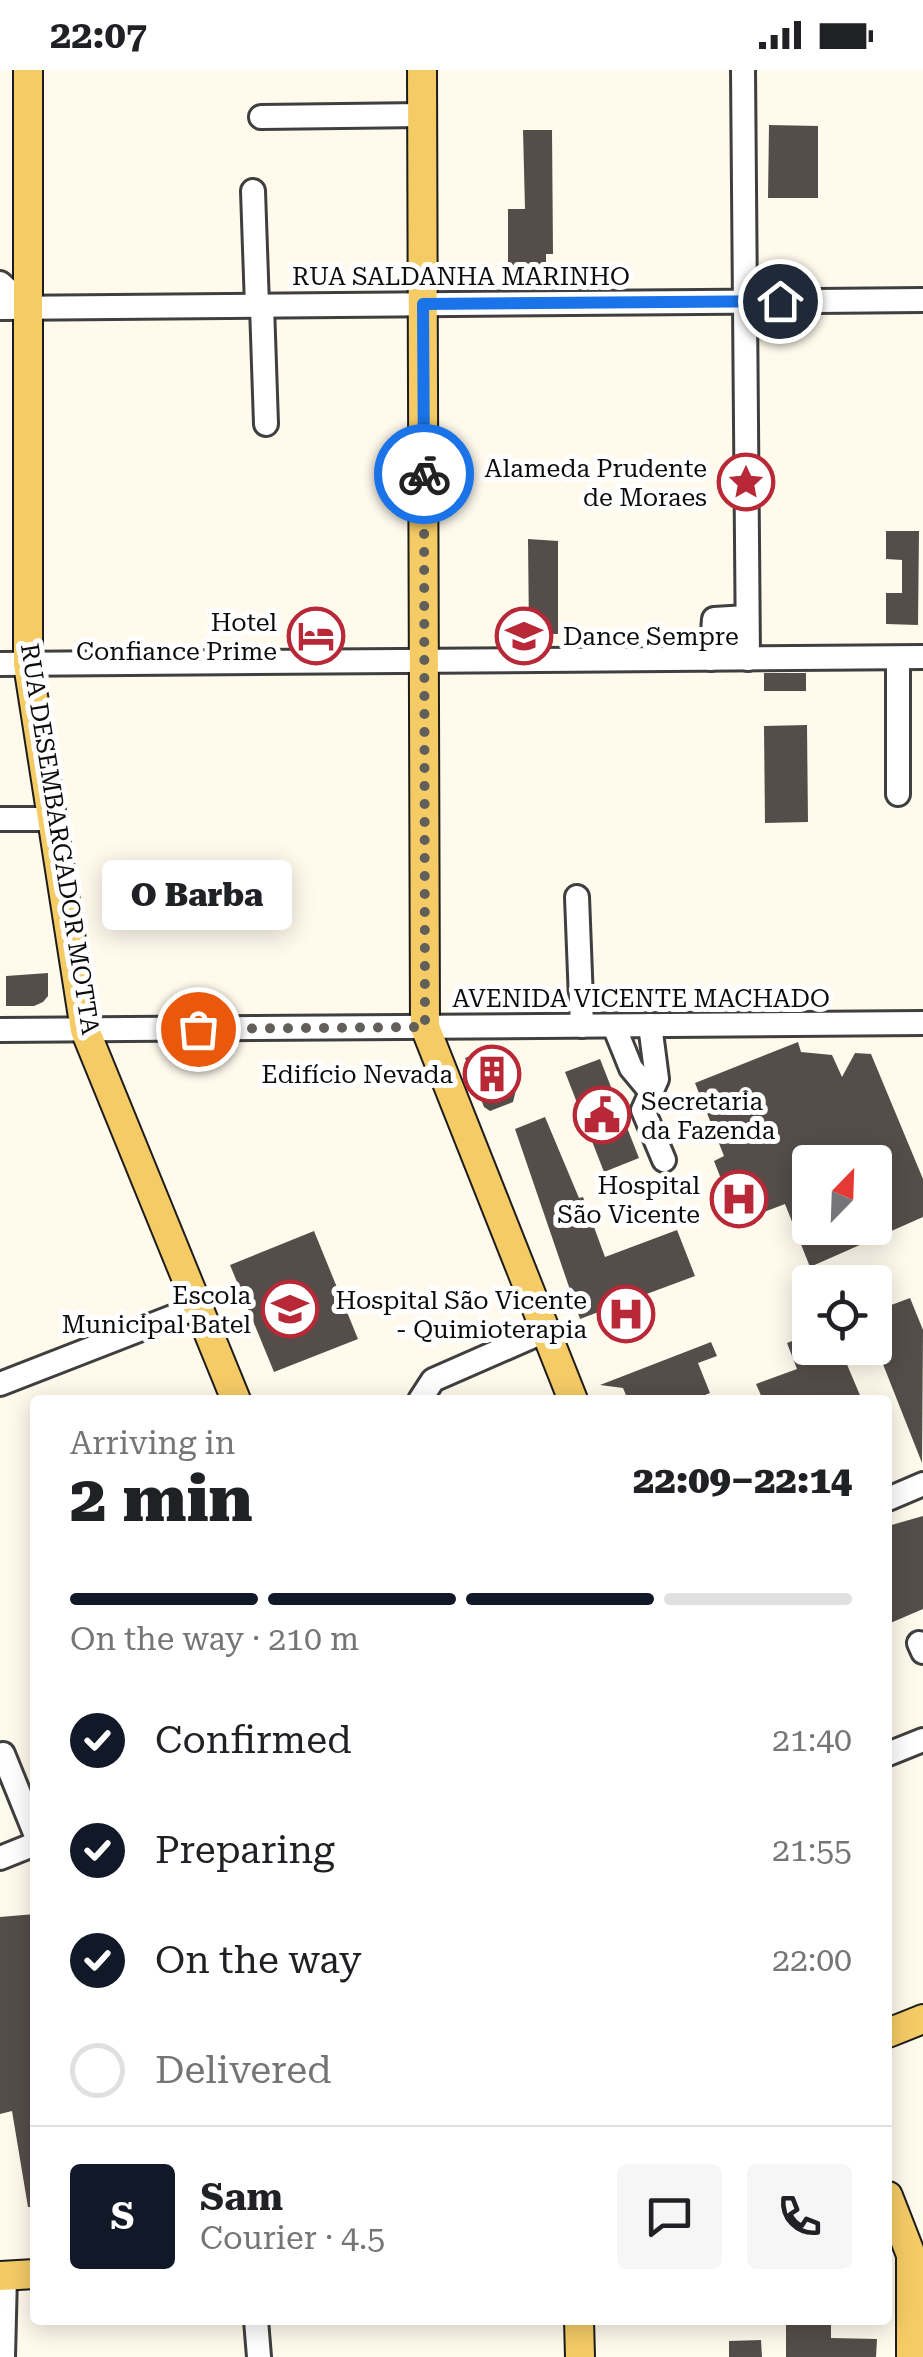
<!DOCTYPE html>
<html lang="en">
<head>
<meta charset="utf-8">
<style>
  :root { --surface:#fff; --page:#f6f6f6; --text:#202124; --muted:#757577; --line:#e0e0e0; --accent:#111827 }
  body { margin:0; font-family:"Roboto Serif",serif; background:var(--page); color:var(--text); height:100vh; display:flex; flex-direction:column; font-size:38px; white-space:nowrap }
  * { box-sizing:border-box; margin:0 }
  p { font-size:32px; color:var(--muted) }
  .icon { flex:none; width:55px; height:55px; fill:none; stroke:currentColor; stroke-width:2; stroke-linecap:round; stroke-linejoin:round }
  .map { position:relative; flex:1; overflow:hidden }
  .panel { position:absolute; left:30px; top:1325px; width:862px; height:930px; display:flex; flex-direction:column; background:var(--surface); border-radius:10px; box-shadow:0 5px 25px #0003 }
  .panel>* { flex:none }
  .needle { width:65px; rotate:23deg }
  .tools { position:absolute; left:792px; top:1075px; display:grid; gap:20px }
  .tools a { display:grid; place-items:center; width:100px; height:100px; border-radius:10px; background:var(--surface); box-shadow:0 5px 25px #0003; font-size:50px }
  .pin { position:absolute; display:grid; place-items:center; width:85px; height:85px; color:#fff; margin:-42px; border:5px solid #fff; border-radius:50%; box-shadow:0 2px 10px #0007 }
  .courier { position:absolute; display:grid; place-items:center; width:100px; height:100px; margin:-50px; border:8px solid #1a73e8; border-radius:50%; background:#fff; color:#222; box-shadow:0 2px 12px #0007 }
  .bubble { position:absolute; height:70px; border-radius:10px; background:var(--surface); box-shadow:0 5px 25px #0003; font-size:32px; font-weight:800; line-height:70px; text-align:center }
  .headline em { font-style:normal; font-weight:800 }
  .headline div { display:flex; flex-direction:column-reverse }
  .headline { display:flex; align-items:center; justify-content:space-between; height:170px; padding:0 40px }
  h1 { font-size:65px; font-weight:800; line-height:75px }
  .bar { display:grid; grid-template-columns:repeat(4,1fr); gap:15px 10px; align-content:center; height:120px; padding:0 40px }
  .bar i { height:12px; border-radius:8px; background:var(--line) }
  .bar .on { background:var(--accent) }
  .bar p { grid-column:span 4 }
  .line { display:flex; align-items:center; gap:25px; padding:0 40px; border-top:2px solid var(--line) }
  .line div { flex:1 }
  .round { display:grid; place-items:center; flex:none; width:105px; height:105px; border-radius:10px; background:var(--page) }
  ol { padding:0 40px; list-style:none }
  li { display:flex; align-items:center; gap:30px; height:110px }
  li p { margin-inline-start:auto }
  li .icon { padding:10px; border-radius:50%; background:var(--accent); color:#fff; stroke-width:4 }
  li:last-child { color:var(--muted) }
  li i { width:55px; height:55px; border:5px solid var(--line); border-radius:50% }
  .status { display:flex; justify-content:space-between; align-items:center; height:70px; padding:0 50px; background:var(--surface); direction:ltr }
  .status svg { height:28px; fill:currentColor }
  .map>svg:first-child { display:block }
  .building { fill:#554d49; fill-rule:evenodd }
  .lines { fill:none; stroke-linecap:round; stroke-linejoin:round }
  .minor-casing { stroke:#3f3f3f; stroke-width:28 }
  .major-casing { stroke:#1d1d1d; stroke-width:32 }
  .minor { stroke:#fff; stroke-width:22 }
  .major { stroke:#f5cb66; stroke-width:28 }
  .done { stroke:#615f5a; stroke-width:10; stroke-dasharray:0 18 }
  .route { stroke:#1a73e8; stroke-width:12 }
  .labels { text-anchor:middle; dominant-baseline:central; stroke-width:10; stroke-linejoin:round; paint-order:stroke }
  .street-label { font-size:25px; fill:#0c0c0c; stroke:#fff }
  .poi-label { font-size:25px; fill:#0c0c0c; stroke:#fff; text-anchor:end }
</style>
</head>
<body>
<div class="status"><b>22:07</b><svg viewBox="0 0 49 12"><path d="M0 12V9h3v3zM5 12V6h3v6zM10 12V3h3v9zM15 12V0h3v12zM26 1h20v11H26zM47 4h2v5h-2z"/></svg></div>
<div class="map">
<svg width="923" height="2287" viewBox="0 0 923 2287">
  <rect width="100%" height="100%" fill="#fffaec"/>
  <!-- building -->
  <g class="building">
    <path d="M769 55 818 56V128H768Z"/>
    <path d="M523 60H552L553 184H546V213H508V139H525Z"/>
    <path d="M886 461H919L918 555 886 554V523H902V490L886 489Z"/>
    <path d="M528 469 558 471V564H529Z"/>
    <rect x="764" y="603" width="42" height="18"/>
    <path d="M807 655 808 752 765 753 764 656Z"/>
    <path d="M48 903V926L43 932 34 936H6V906Z"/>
    <path d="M798 972 801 982 832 985 842 1007 855 983 871 984 923 1109V1147L810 1197 785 1134 738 1152 714 1091 724 1086 695 1013ZM810 1092H875V1158H810Z"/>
    <path d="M496 976 498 982 503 980 517 1016 513 1032 490 1041 484 1037 465 988Z"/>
    <path d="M600 989 639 1088 604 1102 565 1002Z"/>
    <path d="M545 1047 579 1128 583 1127 605 1187 677 1160 695 1206 644 1225 652 1245 608 1262 601 1241 580 1249 515 1059Z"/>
    <path d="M314 1161 358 1269 274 1302 230 1195Z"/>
    <path d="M910 1228 923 1260 922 1393 875 1274V1241Z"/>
    <path d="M810 1264V1278H840L862 1330H763L756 1314 797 1299 787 1273Z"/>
    <path d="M711 1272 717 1286 698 1293 710 1323 693 1330H628L623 1318 600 1315Z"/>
    <path d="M923 1446V1539L888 1554V1456Z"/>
    <path d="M35 1844V2137H28L12 2041 0 2044V1847Z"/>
    <path d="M786 2250H831V2268L877 2269 876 2287H786Z"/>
    <path d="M761 2270 762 2287H729V2271Z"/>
  </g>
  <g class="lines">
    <!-- minor casing -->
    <g class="minor-casing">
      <g id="minor">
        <path d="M743 0 748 589"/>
        <path d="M261 47 423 45"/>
        <path d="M253 121 257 236"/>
        <path d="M0 213 28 238"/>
        <path d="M262 236 266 354"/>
        <path d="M0 238 923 230"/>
        <path d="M898 588V724"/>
        <path d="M711 589 714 549 747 547"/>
        <path d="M0 594 923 587"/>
        <path d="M0 749H52"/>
        <path d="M577 827 582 956"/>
        <path d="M650 955 657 1009 643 1040 664 1090"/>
        <path d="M614 956 631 998 651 1022"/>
        <path d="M0 960 923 953"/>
        <path d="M0 1314 198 1237"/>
        <path d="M420 1330 433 1310 545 1261"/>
        <path d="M888 1429 923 1414"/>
        <path d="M919 1573 923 1582"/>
        <path d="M3 1684 35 1763"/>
        <path d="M888 1684 923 1670"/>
        <path d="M0 1788 35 1774"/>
        <path d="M256 2250 259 2287"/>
        <path d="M3 2287 5 2206"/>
      </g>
    </g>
    <!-- major casing -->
    <g class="major-casing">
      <g id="major">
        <path d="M28 0V594L85 960 236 1330"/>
        <path d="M422 0 425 957 573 1330"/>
        <path d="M888 1963 923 1949"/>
        <path d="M888 2126 911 2185V2287"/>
        <path d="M0 2206 35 2204"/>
        <path d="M579 2250 580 2287"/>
      </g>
    </g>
    <!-- minor -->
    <use href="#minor" class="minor"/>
    <!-- major -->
    <use href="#major" class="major"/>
  </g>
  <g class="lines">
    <!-- done -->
    <path class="done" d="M198 959 425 957 424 404"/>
    <!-- route -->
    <path class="route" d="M424 404 423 234 780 231"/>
  </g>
  <!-- icons -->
  <defs>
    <g id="sight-ring" transform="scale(2.875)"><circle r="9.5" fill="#fff" stroke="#b92837" stroke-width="1.5"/><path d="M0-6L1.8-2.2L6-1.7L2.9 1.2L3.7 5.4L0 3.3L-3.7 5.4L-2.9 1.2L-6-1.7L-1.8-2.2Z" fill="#b92837"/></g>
    <g id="hotel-ring" transform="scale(2.875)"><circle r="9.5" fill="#fff" stroke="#b92837" stroke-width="1.5"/><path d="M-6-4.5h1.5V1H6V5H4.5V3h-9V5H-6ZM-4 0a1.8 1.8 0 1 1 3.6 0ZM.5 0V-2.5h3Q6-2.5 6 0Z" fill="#b92837"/></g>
    <g id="school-ring" transform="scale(2.875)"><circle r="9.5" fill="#fff" stroke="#b92837" stroke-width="1.5"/><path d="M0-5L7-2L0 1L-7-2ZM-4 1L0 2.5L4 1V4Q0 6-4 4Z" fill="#b92837"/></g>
    <g id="building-ring" transform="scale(2.875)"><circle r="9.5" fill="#fff" stroke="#b92837" stroke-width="1.5"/><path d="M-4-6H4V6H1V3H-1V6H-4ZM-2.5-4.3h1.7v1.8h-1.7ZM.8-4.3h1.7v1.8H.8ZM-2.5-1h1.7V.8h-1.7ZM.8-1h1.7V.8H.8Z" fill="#b92837"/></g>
    <g id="civic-ring" transform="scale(2.875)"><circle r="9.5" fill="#fff" stroke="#b92837" stroke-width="1.5"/><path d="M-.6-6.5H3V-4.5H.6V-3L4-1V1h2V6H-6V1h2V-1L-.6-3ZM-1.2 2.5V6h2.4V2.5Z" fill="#b92837"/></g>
    <g id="hospital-ring" transform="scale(2.875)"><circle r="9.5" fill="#fff" stroke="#b92837" stroke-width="1.5"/><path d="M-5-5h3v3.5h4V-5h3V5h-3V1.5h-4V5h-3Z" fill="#b92837"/></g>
  </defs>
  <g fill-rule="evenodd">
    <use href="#sight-ring" x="746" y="412"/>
    <use href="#hotel-ring" x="316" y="566"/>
    <use href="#school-ring" x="524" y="566"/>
    <use href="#building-ring" x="492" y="1004"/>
    <use href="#civic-ring" x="602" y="1045"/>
    <use href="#hospital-ring" x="739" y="1129"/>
    <use href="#school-ring" x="290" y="1239"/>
    <use href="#hospital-ring" x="626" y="1244"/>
  </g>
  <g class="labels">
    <!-- street labels -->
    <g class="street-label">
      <text x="461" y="206">RUA SALDANHA MARINHO</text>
      <text transform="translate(60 769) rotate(81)">RUA DESEMBARGADOR MOTTA</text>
      <text x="641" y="928">AVENIDA VICENTE MACHADO</text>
    </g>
    <!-- poi labels -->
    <g class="poi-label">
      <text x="707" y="398">Alameda Prudente<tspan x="707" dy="29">de Moraes</tspan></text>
      <text x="277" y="552">Hotel<tspan x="277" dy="29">Confiance Prime</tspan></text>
      <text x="563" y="566" text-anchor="start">Dance Sempre</text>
      <text x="453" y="1004">Edifício Nevada</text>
      <text x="641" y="1031" text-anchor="start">Secretaria<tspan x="641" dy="29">da Fazenda</tspan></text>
      <text x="700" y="1115">Hospital<tspan x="700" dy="29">São Vicente</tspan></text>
      <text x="251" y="1225">Escola<tspan x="251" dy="29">Municipal Batel</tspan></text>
      <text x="587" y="1230">Hospital São Vicente<tspan x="587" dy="29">- Quimioterapia</tspan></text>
    </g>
  </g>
</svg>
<div class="tools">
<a><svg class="needle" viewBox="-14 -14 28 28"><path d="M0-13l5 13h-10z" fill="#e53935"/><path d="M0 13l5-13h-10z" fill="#757577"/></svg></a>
<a><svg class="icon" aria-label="locate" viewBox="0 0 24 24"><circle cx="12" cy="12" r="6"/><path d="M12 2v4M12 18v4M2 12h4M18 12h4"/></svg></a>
</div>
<div class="pin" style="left:198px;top:959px;background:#ea580c"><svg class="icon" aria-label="bag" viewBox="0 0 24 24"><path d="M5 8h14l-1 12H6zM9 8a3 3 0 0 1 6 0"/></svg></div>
<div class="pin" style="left:780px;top:231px;background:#1f2937"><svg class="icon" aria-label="home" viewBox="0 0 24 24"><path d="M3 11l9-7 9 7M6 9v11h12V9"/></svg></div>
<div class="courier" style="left:424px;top:404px"><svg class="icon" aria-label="bike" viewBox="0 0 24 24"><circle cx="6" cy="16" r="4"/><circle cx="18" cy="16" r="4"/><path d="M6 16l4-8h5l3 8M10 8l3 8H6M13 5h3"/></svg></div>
<div class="bubble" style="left:102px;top:790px;width:190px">O Barba</div>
<section class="panel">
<div class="headline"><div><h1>2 min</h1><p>Arriving in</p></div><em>22:09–22:14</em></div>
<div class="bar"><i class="on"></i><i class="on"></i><i class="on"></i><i></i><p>On the way · 210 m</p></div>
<ol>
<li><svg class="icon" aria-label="check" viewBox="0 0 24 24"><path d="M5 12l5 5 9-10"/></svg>Confirmed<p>21:40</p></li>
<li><svg class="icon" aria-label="check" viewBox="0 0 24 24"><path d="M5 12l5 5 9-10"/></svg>Preparing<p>21:55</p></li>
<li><svg class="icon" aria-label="check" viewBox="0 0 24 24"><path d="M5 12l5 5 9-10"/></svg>On the way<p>22:00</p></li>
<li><i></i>Delivered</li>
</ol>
<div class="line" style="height:180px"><b class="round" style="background:var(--accent);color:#fff">S</b><div><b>Sam</b><p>Courier · 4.5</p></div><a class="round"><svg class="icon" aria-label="chat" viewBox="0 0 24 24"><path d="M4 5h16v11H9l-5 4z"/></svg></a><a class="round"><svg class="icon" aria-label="phone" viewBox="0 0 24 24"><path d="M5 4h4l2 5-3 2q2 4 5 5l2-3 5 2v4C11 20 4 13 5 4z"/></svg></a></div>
</section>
</div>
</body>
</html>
